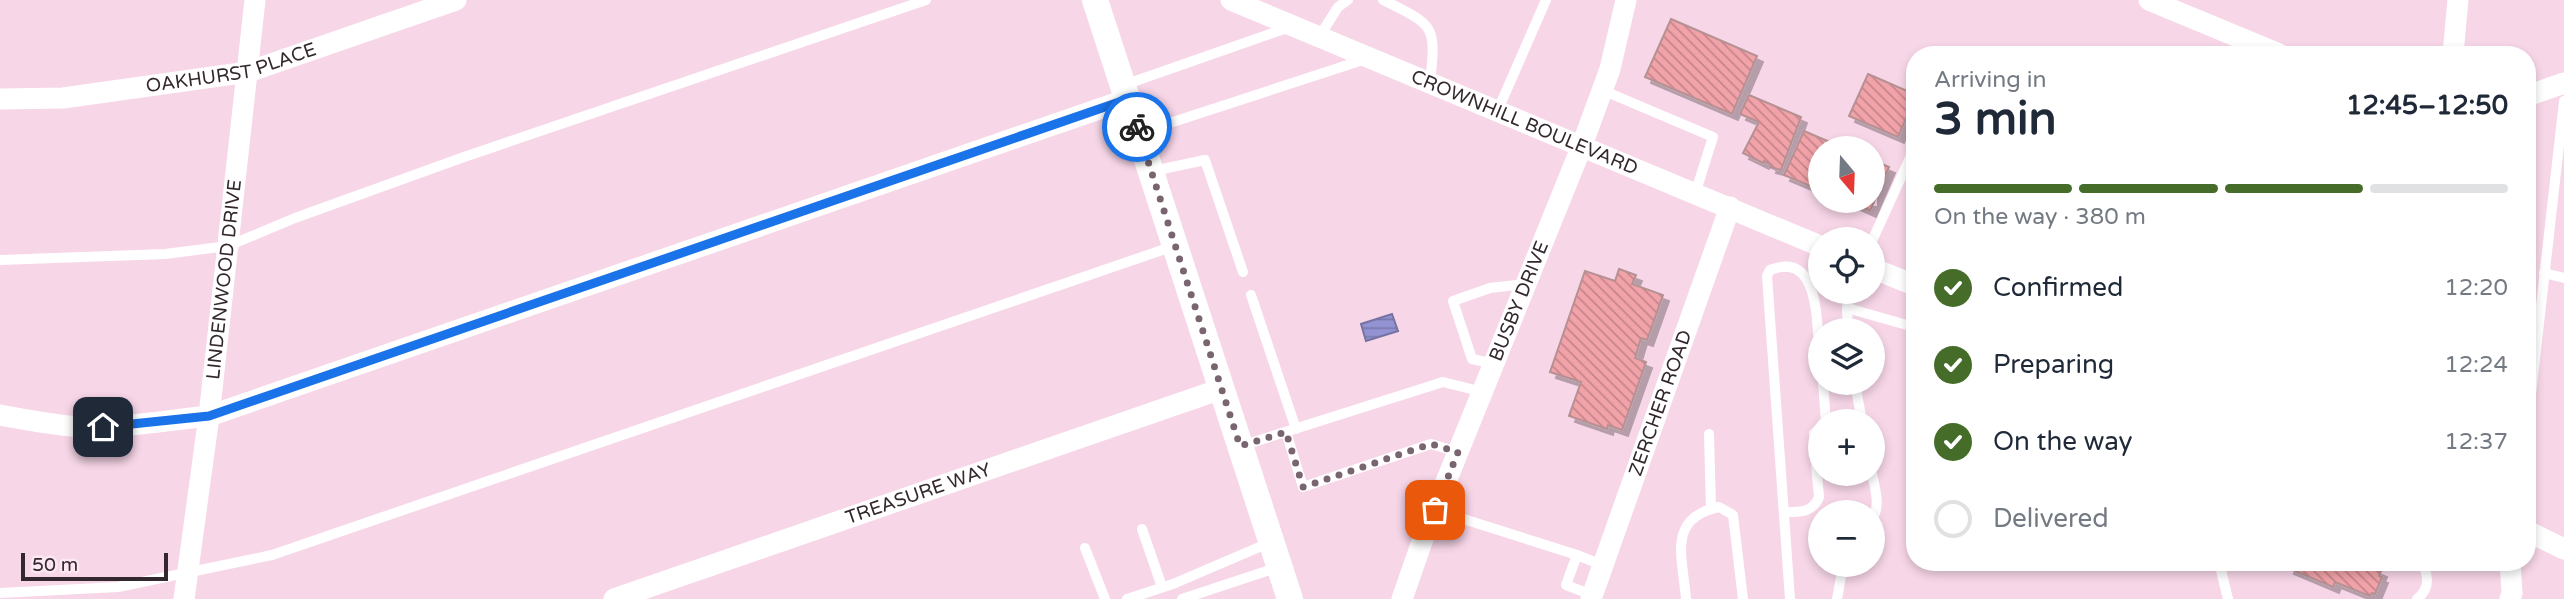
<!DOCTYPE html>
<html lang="en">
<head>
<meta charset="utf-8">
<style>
  :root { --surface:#fff; --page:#f2f2f3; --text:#1f2937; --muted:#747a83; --line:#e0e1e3; --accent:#456d29 }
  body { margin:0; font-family:"Varela Round",sans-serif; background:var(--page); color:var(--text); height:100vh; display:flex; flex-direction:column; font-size:26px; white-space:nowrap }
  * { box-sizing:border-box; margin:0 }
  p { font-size:23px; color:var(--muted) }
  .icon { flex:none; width:38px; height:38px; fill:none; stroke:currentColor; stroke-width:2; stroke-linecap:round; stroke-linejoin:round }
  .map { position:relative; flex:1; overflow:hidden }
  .drawer { position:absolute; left:1906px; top:46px; width:630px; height:525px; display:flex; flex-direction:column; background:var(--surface); border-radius:28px; box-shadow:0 4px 10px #0003 }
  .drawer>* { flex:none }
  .needle { width:46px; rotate:161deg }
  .tools { position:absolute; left:1808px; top:136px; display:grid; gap:14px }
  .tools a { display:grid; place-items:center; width:77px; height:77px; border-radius:50%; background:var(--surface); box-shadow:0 4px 10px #0003; font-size:35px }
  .scale { position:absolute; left:21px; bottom:18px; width:147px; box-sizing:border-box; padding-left:7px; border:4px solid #34282f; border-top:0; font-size:19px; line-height:24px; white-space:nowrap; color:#34282f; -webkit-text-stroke:5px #fce7f2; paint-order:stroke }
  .pin { position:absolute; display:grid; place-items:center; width:60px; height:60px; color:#fff; margin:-30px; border-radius:14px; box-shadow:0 4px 10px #0006 }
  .courier { position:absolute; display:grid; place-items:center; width:70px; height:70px; margin:-35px; border:5px solid #1a73e8; border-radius:50%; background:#fff; color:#222; box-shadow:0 2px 9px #0007 }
  .summary em { font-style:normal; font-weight:700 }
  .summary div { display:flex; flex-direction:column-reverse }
  .summary { display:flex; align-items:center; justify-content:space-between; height:119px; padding:0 28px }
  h1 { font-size:46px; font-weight:700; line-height:52px }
  .bar { display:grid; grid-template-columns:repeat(4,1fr); gap:10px 7px; align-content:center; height:84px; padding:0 28px }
  .bar i { height:9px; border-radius:5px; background:var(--line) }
  .bar .current { background:var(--accent) }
  .bar p { grid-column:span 4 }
  ol { padding:0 28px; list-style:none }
  li { display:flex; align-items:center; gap:21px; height:77px }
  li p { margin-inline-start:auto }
  li .icon { padding:7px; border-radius:50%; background:var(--accent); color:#fff; stroke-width:4 }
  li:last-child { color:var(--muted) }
  li i { width:38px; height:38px; border:4px solid var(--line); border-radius:50% }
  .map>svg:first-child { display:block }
  .water { fill:url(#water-rules); stroke:#7673a2; stroke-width:2 }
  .building { fill:url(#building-back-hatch); stroke:#b59193; stroke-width:2; filter:url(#shadow) }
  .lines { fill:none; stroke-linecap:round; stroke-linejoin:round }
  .service { stroke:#fff; stroke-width:10 }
  .minor { stroke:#fff; stroke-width:21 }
  .tertiary { stroke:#fff; stroke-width:26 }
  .done { stroke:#786570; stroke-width:7; stroke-dasharray:0 12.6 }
  .route { stroke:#1a73e8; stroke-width:9 }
  .labels { text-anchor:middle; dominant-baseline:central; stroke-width:5; stroke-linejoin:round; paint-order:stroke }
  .street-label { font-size:19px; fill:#34282f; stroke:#fce7f2 }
</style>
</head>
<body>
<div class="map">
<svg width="2564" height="599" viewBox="0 0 2564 599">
  <defs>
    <pattern id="water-rules" width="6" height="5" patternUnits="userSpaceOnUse" patternTransform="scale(1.75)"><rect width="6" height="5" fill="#9393d4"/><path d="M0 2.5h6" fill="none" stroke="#7978ac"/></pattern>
    <pattern id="building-back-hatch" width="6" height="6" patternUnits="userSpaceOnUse" patternTransform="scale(1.75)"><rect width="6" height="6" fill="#f2a3a9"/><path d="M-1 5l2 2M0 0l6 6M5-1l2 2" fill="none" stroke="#c5858a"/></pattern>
    <filter id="shadow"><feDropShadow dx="6" dy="6" stdDeviation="0" flood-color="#0004"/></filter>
  </defs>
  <rect width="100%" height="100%" fill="#f7d6e8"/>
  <!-- water -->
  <path class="water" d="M1392 314 1398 331 1366 341 1361 324Z"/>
  <!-- building -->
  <g class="building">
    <path d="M1671 19 1757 56 1732 114 1645 77Z"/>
    <path d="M1868 74 1914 94V100L1898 137 1849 116Z"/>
    <path d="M1749 95 1801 117 1781 170 1770 167 1771 165 1764 161 1763 163 1743 153 1759 122 1740 114Z"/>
    <path d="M1804 131 1846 149H1820V190L1784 175Z"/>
    <path d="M1872 160 1889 167 1870 211 1848 201H1872Z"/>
    <path d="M1619 269 1636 275 1632 284 1663 295 1647 340 1641 338 1635 358 1646 362 1622 430 1608 425 1607 429 1569 416 1581 382 1550 372 1585 271 1615 281Z"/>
    <path d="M2290 562H2358L2381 571 2379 576 2382 577 2375 594 2372 593 2370 596 2335 582 2333 587 2288 568Z"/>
  </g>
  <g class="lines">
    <!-- service -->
    <g class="service">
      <path d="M1383 0C1436 26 1436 25 1430 84"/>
      <path d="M1319 37 1338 7 1348 0"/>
      <path d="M2115 54 2127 51 2135 54"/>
      <path d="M1124 85 1290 27"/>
      <path d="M1602 90 1713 137 1695 194"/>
      <path d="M1497 112 1546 0"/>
      <path d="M1139 133 1366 59"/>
      <path d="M1153 171 1205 160 1243 272"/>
      <path d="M1872 241 1914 149"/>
      <path d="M0 260 165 254 228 246 295 218 464 157 926 0"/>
      <path d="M2544 273 2564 278"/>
      <path d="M1251 295 1296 429"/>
      <path d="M1847 308 1914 327"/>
      <path d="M1848 331 1847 308 1850 292"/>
      <path d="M1494 364 1472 359 1453 301 1490 288 1525 284"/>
      <path d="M1823 383 1826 422"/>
      <path d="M1855 383 1862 422"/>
      <path d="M2527 430 2564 101"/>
      <path d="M1286 432 1303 487 1431 444 1458 452"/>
      <path d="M1709 434 1711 509"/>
      <path d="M1241 446 1443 382 1483 392"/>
      <path d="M1872 474C1875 489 1881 506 1872 519"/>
      <path d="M1435 510 1577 555"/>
      <path d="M1784 512C1799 512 1813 513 1819 497L1814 442V433L1820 428"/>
      <path d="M1142 529 1162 587"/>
      <path d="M1085 548 1105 599"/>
      <path d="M2219 562 2228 599"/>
      <path d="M0 593 118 587 272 555 1174 246"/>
      <path d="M1592 595 1566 585 1577 555 1602 565"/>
      <path d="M1127 599 1173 584 1271 542"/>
      <path d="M1182 599 1279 567"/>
      <path d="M1686 599C1683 558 1666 518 1719 507L1733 515 1743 599"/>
      <path d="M1790 599 1767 276 1770 270C1821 250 1816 325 1820 357"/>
      <path d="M1837 599 1843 565"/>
      <path d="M2417 599C2430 589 2429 575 2421 562"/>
    </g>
    <!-- minor -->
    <g class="minor">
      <path id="s1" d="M1231 0 1820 246"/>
      <path d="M2149 0 2279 54"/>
      <path d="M2453 54 2458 0"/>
      <path d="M2527 96 2564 83"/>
      <path id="s2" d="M0 99 63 98 248 72 456 0"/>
      <path d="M1872 268 1914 285"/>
      <path d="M0 415C28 420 56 426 85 427 126 428 168 420 209 416L1128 99"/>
      <path d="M2527 531 2564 549"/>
      <path id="s3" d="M184 599 209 416 255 0"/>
      <path id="s4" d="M614 599 1221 389"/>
      <path id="s5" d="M1402 599 1424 536 1581 148 1610 69 1626 0"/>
      <path id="s6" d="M1591 599 1730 207"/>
      <path d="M2510 599 2512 593 2510 562"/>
    </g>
    <!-- tertiary -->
    <path class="tertiary" d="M1095 0 1290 599"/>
  </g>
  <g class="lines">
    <!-- done -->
    <path class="done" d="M1137 127 1240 446 1286 432 1303 487 1431 444 1458 452 1435 510"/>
    <!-- route -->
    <path class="route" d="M103 427 209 416 1128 99 1137 127"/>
  </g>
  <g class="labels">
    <!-- street labels -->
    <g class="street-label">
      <text stroke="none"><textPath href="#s2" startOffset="234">OAKHURST PLACE</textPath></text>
      <text stroke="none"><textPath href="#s1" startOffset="318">CROWNHILL BOULEVARD</textPath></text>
      <text stroke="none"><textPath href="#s3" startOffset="322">LINDENWOOD DRIVE</textPath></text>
      <text stroke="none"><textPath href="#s5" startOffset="320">BUSBY DRIVE</textPath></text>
      <text stroke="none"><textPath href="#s6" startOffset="208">ZERCHER ROAD</textPath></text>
      <text stroke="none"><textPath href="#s4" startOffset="322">TREASURE WAY</textPath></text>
    </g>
  </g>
</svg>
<div class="tools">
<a><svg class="needle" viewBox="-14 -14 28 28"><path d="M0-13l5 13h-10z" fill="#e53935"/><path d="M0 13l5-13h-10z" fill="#747a83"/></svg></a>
<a><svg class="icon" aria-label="locate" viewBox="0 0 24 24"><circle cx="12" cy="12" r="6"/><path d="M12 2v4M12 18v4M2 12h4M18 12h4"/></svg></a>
<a><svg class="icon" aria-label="layers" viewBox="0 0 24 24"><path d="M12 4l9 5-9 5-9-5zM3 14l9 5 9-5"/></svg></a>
<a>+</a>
<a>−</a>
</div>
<div class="scale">50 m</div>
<div class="pin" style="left:1435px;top:510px;background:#ea580c"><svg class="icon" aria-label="bag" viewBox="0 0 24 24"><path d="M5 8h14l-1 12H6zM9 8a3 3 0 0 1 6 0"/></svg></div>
<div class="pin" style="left:103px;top:427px;background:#1f2937"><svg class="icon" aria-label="home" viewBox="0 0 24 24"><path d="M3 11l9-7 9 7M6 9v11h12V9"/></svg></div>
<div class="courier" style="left:1137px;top:127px"><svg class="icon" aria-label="bike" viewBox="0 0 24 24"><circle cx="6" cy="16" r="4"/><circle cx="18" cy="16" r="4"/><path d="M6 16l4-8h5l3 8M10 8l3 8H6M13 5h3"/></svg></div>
<section class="drawer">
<div class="summary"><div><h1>3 min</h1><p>Arriving in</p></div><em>12:45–12:50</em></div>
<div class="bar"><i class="current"></i><i class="current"></i><i class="current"></i><i></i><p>On the way · 380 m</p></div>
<ol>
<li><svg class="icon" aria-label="check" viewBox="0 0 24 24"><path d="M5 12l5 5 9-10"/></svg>Confirmed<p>12:20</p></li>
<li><svg class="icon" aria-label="check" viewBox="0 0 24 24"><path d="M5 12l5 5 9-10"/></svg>Preparing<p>12:24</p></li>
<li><svg class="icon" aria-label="check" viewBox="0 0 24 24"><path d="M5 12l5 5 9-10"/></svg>On the way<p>12:37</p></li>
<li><i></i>Delivered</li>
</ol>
</section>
</div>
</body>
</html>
